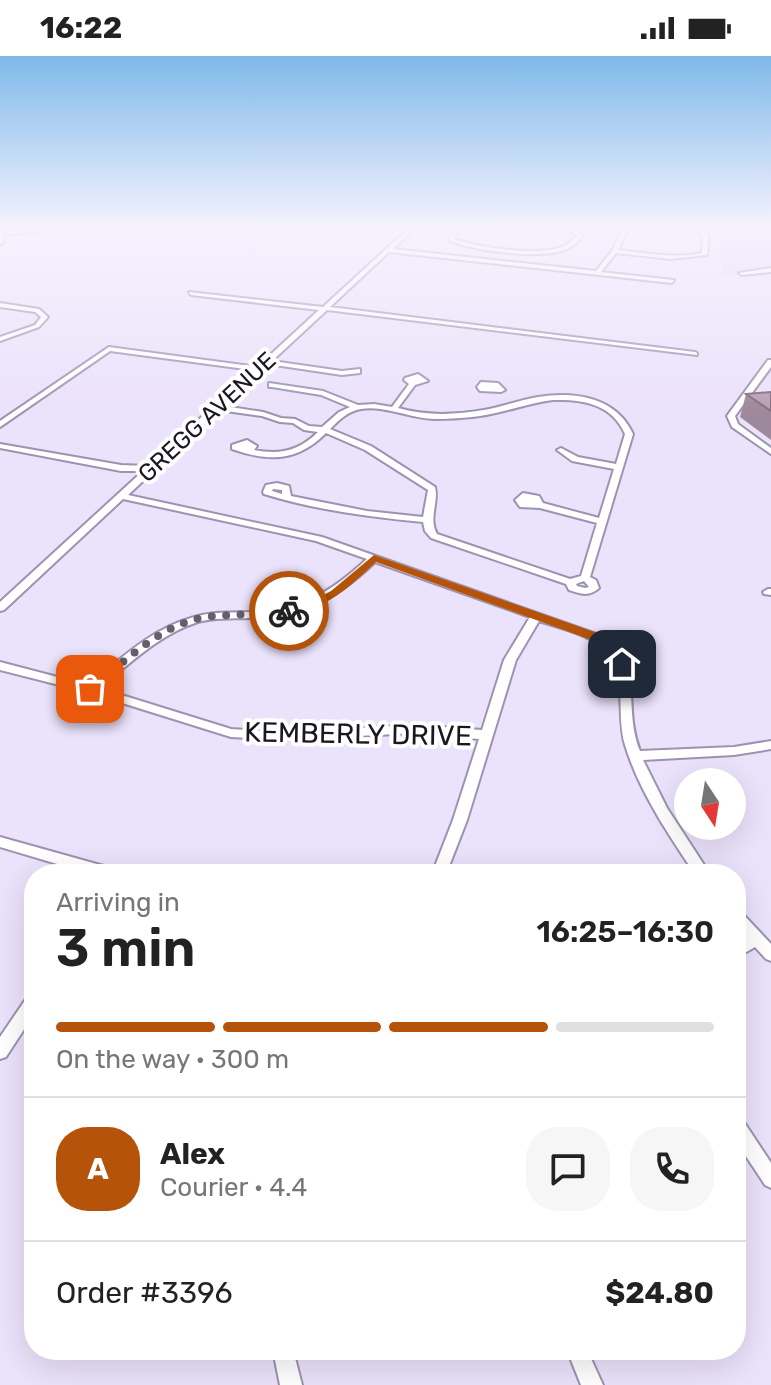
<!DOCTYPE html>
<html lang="en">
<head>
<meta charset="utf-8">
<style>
  :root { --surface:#fff; --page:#f6f6f6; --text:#222; --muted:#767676; --line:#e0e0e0; --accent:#b45309 }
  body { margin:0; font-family:Rubik,sans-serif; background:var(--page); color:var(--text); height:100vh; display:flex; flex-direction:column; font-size:30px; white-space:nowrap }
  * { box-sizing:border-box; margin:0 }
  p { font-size:26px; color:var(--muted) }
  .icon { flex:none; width:44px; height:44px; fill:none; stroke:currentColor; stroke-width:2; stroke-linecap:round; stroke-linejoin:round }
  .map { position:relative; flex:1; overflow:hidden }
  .sheet { position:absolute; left:24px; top:808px; width:722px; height:496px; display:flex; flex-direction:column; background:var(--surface); border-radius:32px; box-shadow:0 8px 32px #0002 }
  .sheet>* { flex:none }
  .needle { width:52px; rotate:168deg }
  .tools { position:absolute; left:674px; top:712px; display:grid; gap:16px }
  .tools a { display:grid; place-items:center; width:72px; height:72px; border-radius:50%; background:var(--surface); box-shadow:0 8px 32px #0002; font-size:40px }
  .pin { position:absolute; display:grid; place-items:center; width:68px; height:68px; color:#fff; margin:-34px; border-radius:16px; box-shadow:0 4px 12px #0006 }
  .courier { position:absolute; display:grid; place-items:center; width:80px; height:80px; margin:-40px; border:6px solid #b45309; border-radius:50%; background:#fff; color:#222; box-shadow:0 2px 10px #0007 }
  .head em { font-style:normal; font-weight:600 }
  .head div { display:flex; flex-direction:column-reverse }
  .head { display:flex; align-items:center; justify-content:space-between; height:136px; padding:0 32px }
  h1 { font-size:52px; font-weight:600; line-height:60px }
  .bar { display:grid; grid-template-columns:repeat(4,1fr); gap:12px 8px; align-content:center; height:96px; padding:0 32px }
  .bar i { height:10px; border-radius:6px; background:var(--line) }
  .bar .current { background:var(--accent) }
  .bar p { grid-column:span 4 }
  .line { display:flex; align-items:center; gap:20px; padding:0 32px; border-top:2px solid var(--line) }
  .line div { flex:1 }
  .round { display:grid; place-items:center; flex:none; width:84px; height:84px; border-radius:32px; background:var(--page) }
  .status { display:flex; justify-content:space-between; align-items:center; height:56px; padding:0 40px; background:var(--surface); direction:ltr }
  .status svg { height:22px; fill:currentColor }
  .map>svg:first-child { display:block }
  .built { fill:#e1d4fa }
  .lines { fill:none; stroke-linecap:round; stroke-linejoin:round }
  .minor-casing { stroke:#9d93b0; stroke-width:4 }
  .major-casing { stroke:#9d93b0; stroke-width:4 }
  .minor { fill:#fff; fill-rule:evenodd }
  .major { fill:#fff; fill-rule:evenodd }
  .wall { fill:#9e889b }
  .building { fill:#b89eb4; stroke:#816f7e; stroke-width:2 }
  .route { fill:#b45309 }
  .done { stroke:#645e6d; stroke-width:8; stroke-dasharray:0 14.4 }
  .labels { text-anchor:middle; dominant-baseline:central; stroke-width:8; stroke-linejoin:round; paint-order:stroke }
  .far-street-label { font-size:24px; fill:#1b1721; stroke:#fff }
  .street-label { font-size:28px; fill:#1b1721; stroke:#fff }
</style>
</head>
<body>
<div class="status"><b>16:22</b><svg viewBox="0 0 49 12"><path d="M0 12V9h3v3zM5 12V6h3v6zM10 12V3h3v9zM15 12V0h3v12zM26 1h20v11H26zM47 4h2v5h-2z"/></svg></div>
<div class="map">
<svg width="771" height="1329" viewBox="0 0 771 1329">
  <rect width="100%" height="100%" fill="#ebe2fb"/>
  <!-- built -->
  <path class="built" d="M703 170H771V216L724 220 713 176Z"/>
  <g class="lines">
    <!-- minor casing -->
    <g class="minor-casing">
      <g id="minor">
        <path d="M411 170H417L393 193 596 215 612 195 624 170H630L618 194C647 197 674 203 702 197L703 180 700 178 703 176 709 179 707 199 671 203 616 197 601 216 674 224 672 227 389 196 330 251 695 296 697 297V299L327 254 272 305 342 315 360 313V317L342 319 268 308 224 350 263 356 281 362 295 363 309 370 322 371 339 356 350 351 321 339 272 331H269V327L323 335 358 349 374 348 392 351 409 328 404 324 405 322 418 318 428 325 415 329 398 352C427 360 454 359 484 354 502 351 519 344 538 341 575 335 616 341 633 378L590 521 596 524 599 532C589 541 581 538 569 534L566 528 431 482 425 475 423 466C369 461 316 454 264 438L263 436 266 429 277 427 289 430 291 440 367 455 423 461 428 434 365 394 326 377C297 406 269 406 232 393V389L247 384 257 390 254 394C280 399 299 395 318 376L304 374 293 367 280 366 262 360 219 354 128 439 322 481 602 580C646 620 622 648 640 695L734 691 771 685V693L734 699 643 704 667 752 710 818H695C668 778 639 735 625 689 616 660 627 624 609 599 593 578 562 573 539 565L516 604 467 764 446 818H432L453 764 479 683 415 677 283 684 231 681 87 636 0 614V606L88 629C121 603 150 574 191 562 211 555 231 557 252 556 303 553 330 537 367 503L316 485 123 443 4 554 0 555V546L143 415H121L0 392V388L121 409 148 410 253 314 110 295 0 371V365L109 291 257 311 319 254 191 239 189 236 323 251ZM553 344C583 343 612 348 625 378L616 408 578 401 561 392 557 394 572 405 614 413 599 462 543 447 539 440 523 437 515 444 520 451 540 452 597 467 581 520 570 523 437 478C428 462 439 447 435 431L371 390 330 373C339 364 348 355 361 353 386 349 410 363 435 363 458 363 482 361 504 355 521 351 536 346 553 344ZM273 433 282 434V438L272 435ZM375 506 530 561 504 604 482 674 415 669 283 676 231 673 99 632C130 608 157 580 195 567 213 561 232 563 250 562 305 560 336 543 375 506ZM584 525 589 531 585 532 577 530 576 528Z"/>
        <path d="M461 170H468L454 180V183C480 192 537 200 562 191 569 188 573 184 578 179L568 175 524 170 569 171 584 179C579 184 575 189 569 192 543 205 477 195 450 185L449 179Z"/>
        <path d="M2 172 5 174 3 187 0 189V173Z"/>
        <path d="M771 212V216L742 219 739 217Z"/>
        <path d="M0 247 39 253 48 261 39 271 0 285V281L35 269 41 261 35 256 0 251Z"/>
        <path d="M768 304H771V311L735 360 738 368 771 392V398L732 371 727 360Z"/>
        <path d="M481 326 498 327 505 334 501 336 480 335 477 331Z"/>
        <path d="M768 533H771V539L764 538 763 536Z"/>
        <path d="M0 781 111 812 116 814 118 818H91L0 791Z"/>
        <path d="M736 854 741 856 771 888V905L766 903 755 891 736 902V887L745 880 736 870Z"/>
        <path d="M34 938V958L6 1001 0 1003V981L28 940Z"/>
        <path d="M736 1060 742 1063 771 1107V1132L765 1129 736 1085Z"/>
        <path d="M273 1294H293L302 1329H280Z"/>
        <path d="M567 1294H587L603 1329H581Z"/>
      </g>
    </g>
    <!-- major casing -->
    <g class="major-casing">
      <path id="major" d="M58 170H88L0 179V175Z"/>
    </g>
    <!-- minor -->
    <use href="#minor" class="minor"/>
    <!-- major -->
    <use href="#major" class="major"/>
  </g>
  <!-- wall -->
  <path class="wall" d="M771 336V384L740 361 746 338Z"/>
  <!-- building -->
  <path class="building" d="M771 336V355L746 338Z"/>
  <!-- sky -->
  <linearGradient id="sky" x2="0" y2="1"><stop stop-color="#7fb9ea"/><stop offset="0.48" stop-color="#f6f2fd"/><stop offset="1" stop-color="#f6f2fd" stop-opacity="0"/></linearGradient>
  <rect width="771" height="356" fill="url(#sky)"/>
  <!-- route -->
  <path class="route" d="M374 499 603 579 628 608 618 611 594 585 376 506C346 534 330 550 289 559L283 555 309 547 331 535Z"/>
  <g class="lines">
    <!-- done -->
    <path class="done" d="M90 633C126 605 160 568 207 561 234 557 261 560 289 555"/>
  </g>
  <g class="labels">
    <!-- far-street labels -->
    <g class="far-street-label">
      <text transform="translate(207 361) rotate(-43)">GREGG AVENUE</text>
    </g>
    <!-- street labels -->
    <g class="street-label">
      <text transform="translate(358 678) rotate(1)">KEMBERLY DRIVE</text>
    </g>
  </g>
</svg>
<div class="tools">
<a><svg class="needle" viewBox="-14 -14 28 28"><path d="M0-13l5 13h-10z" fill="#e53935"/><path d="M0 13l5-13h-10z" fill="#767676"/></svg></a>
</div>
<div class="pin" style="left:90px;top:633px;background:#ea580c"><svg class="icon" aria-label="bag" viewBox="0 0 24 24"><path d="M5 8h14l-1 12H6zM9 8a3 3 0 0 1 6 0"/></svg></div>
<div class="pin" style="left:622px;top:608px;background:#1f2937"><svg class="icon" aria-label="home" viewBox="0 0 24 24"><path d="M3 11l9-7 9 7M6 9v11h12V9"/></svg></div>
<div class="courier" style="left:289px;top:555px"><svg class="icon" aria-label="bike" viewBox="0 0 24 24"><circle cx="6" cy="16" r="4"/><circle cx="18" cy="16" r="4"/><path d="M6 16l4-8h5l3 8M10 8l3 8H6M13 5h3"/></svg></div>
<section class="sheet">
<div class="head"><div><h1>3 min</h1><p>Arriving in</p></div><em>16:25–16:30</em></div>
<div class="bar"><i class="current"></i><i class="current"></i><i class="current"></i><i></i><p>On the way · 300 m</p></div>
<div class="line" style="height:144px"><b class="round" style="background:var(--accent);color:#fff">A</b><div><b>Alex</b><p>Courier · 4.4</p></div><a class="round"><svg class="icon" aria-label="chat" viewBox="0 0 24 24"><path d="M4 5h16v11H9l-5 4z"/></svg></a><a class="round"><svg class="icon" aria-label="phone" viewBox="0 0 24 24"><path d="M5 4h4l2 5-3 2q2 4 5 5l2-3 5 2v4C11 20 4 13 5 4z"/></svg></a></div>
<div class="line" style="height:104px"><div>Order #3396</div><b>$24.80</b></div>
</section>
</div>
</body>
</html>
